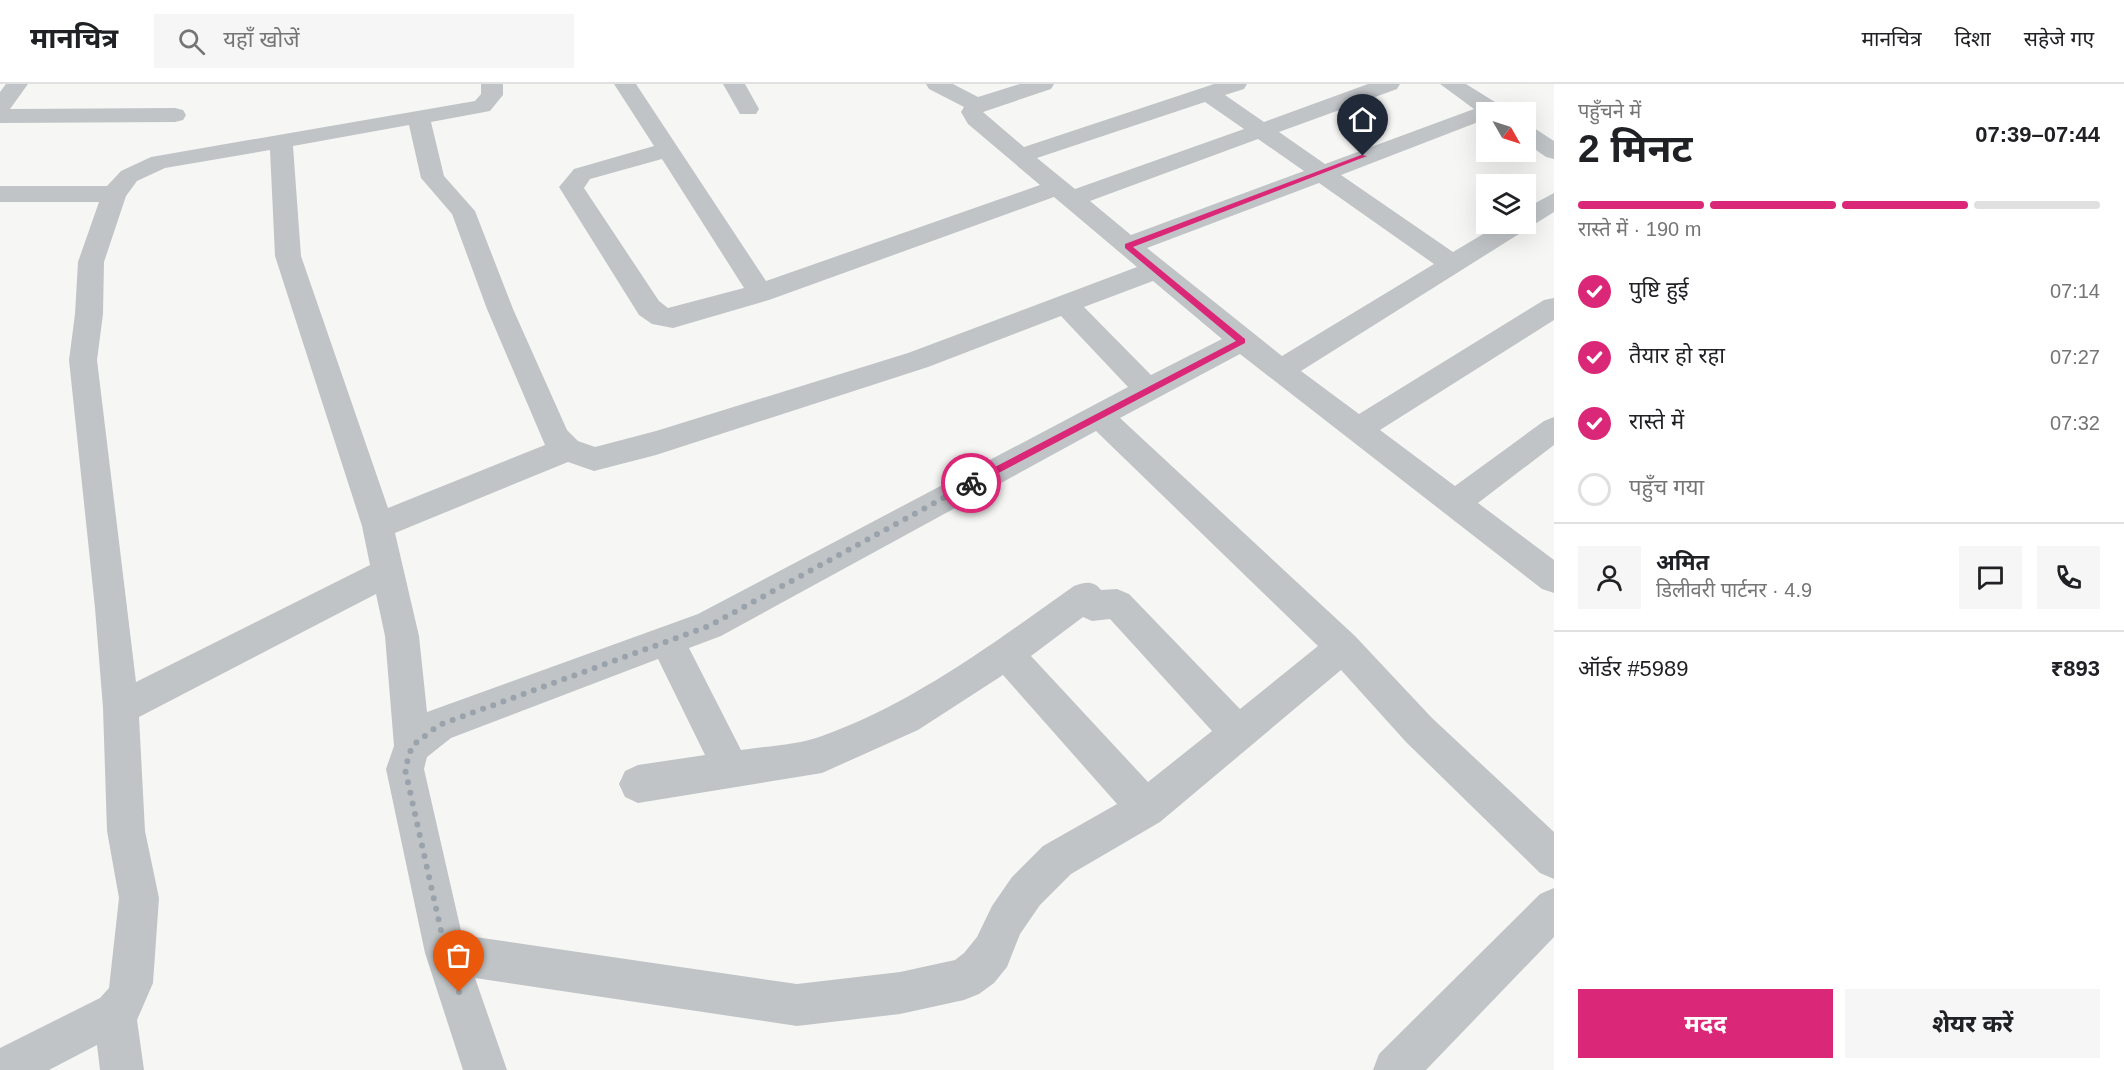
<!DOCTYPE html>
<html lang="hi">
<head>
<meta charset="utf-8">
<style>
  :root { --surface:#fff; --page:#f6f6f6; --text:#202124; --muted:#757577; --line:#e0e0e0; --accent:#db2777 }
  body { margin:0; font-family:Arial,"Noto Sans Devanagari",sans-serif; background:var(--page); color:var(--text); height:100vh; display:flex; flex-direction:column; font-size:22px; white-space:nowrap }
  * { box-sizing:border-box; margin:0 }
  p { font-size:20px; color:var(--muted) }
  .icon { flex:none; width:33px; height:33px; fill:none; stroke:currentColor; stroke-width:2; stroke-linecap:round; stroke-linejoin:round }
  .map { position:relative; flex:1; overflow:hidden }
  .drawer { display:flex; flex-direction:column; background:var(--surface); width:570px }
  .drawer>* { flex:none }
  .needle { width:39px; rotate:129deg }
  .tools { position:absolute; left:1476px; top:18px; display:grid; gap:12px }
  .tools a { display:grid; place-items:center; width:60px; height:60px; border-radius:0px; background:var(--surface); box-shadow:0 6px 24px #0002; font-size:30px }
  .pin { position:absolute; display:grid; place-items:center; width:51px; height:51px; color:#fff; margin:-62px -26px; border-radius:50% 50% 50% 0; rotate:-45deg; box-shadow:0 0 6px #0007 }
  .pin .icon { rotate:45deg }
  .courier { position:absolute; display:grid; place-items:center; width:60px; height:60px; margin:-30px; border:4px solid #db2777; border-radius:50%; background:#fff; color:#222; box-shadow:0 2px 8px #0007 }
  .head em { font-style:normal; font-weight:700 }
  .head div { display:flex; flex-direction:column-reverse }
  .head { display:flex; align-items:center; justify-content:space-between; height:102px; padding:0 24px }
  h1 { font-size:39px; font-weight:700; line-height:45px }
  .bar { display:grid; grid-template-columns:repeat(4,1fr); gap:9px 6px; align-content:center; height:72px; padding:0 24px }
  .bar i { height:8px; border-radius:4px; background:var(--line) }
  .bar .current { background:var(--accent) }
  .bar p { grid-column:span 4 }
  .line { display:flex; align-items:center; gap:15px; padding:0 24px; border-top:2px solid var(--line) }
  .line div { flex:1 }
  .round { display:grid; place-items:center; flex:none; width:63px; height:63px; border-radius:0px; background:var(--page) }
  ol { padding:0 24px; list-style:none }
  li { display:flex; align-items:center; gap:18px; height:66px }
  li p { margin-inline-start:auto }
  li .icon { padding:6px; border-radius:50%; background:var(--accent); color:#fff; stroke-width:4 }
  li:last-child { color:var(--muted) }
  li i { width:33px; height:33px; border:3px solid var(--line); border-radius:50% }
  .button { display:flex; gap:12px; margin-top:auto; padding:12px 24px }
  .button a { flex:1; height:69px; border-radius:0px; background:var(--accent); color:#fff; font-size:24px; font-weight:700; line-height:69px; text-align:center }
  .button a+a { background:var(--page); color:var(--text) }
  header { display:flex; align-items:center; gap:36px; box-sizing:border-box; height:84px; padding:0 30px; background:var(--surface); border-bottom:2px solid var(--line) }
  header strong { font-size:28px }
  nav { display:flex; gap:33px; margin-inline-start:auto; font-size:21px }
  .search { width:420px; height:54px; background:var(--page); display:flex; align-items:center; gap:15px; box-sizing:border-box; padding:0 21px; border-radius:0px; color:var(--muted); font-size:22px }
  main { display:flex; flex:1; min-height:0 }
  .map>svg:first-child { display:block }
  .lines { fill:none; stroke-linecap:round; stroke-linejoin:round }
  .street { fill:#c0c4c7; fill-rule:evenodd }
  .route { fill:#db2777 }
  .done { stroke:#9aa3ab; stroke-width:6; stroke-dasharray:0 10.8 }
</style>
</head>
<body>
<header>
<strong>मानचित्र</strong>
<div class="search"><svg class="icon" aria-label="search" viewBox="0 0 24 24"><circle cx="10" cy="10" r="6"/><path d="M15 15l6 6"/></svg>यहाँ खोजें</div>
<nav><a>मानचित्र</a><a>दिशा</a><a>सहेजे गए</a></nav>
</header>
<main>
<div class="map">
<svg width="1554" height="986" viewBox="0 0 1554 986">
  <rect width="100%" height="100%" fill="#f6f7f4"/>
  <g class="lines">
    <!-- street -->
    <g class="street">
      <path d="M6 0H28L10 25 175 24 183 26 186 31 183 36 175 38 0 39V8Z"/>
      <path d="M481 0H503V11L490 27 431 38 444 92 475 127 513 225 567 346 578 357 595 363 656 347 908 269 1137 183 1054 113 769 216 673 244 652 240 639 231 559 103 574 85 654 62 614 0H636L766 197 1040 101 968 40 961 28 964 23 929 5 926 0H953L978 13 1020 0H1054L1051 5 983 28 1024 63 1214 0H1247L1244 5 1225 11 1264 38 1368 0H1400L1397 5 1279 48 1325 80 1474 25 1440 0H1466L1503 23 1506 28H1486V35L1341 91 1453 168 1500 140H1526V124L1554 109V128L1301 287 1359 330 1544 216 1554 214V236L1380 346 1455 402 1544 337 1554 333V361L1478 419 1554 476V509L1542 505 1240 270 1120 334 1355 552 1432 634 1554 748V795L1540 789 1406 658 1341 586 1160 738 1071 790 1040 821 1020 850 1007 883 994 899 979 910 964 916 900 930 797 942 475 894 507 986H463L425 869 386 685 394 662 385 552 376 510 139 633 145 747 159 814 153 899 137 936 144 986H100L97 961 49 986H0V964L100 914 109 904 119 814 107 747 103 624 95 524 69 276 75 230 78 178 99 118H0V102H107L121 87 151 73 475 17 481 10ZM1205 18 1244 45 1075 105 1037 74ZM409 41 421 94 452 130 487 225 545 361 388 424 301 172 293 62ZM1258 55 1304 87 1131 151 1090 117ZM270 66 275 172 362 442 370 481 136 598 97 276 103 230 104 178 126 112 137 97 165 84ZM662 75 744 204 668 224 659 217 584 104 590 95ZM1319 99 1434 180 1282 272 1147 164ZM1153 197 1222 255 1151 291 1084 223ZM1061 232 1128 303 698 530 427 628 419 552 395 449 568 378 594 387 656 371 928 283ZM1096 347 1318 562 1240 625 1129 510 1117 505 1101 506C1094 496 1084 498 1074 502 995 558 914 619 822 652 798 661 767 662 741 666L689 564 721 552ZM1083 533 1092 537 1110 535 1212 647 1148 698 1031 572ZM658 575 705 671 638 681 625 687 619 700 625 713 638 719 822 689 918 646 1003 591 1117 720 1043 762 1012 793 992 822 977 853 964 869 955 876 900 888 797 900 462 851 424 685 427 673 451 654Z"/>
      <path d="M723 0H745L759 25 756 30H740Z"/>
      <path d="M1526 42 1534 44 1554 57V75L1546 73 1526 59Z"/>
      <path d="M1554 804V853L1426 986H1373L1379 970 1540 810Z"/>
    </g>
  </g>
  <!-- route -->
  <path class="route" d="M1361 71 1367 72 1133 163 1245 255V259L974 402H968V397L1236 257 1125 164V160Z"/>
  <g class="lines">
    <!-- done -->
    <path class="done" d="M459 908 446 869 405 685 412 662 439 641 709 542 971 399"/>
  </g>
</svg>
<div class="tools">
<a><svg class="needle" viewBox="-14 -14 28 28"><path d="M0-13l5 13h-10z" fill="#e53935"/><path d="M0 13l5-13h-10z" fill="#757577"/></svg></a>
<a><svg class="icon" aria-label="layers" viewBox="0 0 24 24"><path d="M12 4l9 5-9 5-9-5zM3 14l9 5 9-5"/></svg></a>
</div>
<div class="pin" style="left:459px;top:908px;background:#ea580c"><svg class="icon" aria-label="bag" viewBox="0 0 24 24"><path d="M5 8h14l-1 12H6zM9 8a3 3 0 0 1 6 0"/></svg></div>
<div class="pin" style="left:1363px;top:72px;background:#1f2937"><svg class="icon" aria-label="home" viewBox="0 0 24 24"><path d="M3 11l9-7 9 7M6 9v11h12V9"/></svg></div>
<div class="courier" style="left:971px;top:399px"><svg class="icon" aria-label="bike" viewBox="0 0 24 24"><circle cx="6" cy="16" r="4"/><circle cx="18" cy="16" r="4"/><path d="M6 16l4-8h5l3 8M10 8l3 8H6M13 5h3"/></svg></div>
</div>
<section class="drawer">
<div class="head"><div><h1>2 मिनट</h1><p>पहुँचने में</p></div><em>07:39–07:44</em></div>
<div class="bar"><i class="current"></i><i class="current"></i><i class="current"></i><i></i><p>रास्ते में · 190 m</p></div>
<ol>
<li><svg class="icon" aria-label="check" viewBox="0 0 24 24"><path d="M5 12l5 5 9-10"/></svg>पुष्टि हुई<p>07:14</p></li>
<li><svg class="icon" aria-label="check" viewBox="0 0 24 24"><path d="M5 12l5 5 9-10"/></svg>तैयार हो रहा<p>07:27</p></li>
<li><svg class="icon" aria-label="check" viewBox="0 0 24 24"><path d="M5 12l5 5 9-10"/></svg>रास्ते में<p>07:32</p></li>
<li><i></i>पहुँच गया</li>
</ol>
<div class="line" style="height:108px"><a class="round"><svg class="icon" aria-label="person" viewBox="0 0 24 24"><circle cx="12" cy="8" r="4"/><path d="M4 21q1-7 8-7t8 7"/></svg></a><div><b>अमित</b><p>डिलीवरी पार्टनर · 4.9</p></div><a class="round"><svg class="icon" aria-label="chat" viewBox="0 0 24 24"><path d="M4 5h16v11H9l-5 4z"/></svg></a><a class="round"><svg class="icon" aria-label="phone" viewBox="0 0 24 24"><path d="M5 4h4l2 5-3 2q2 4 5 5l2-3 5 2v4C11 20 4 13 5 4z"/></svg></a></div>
<div class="line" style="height:78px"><div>ऑर्डर #5989</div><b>₹893</b></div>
<div class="button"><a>मदद</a><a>शेयर करें</a></div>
</section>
</main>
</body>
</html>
